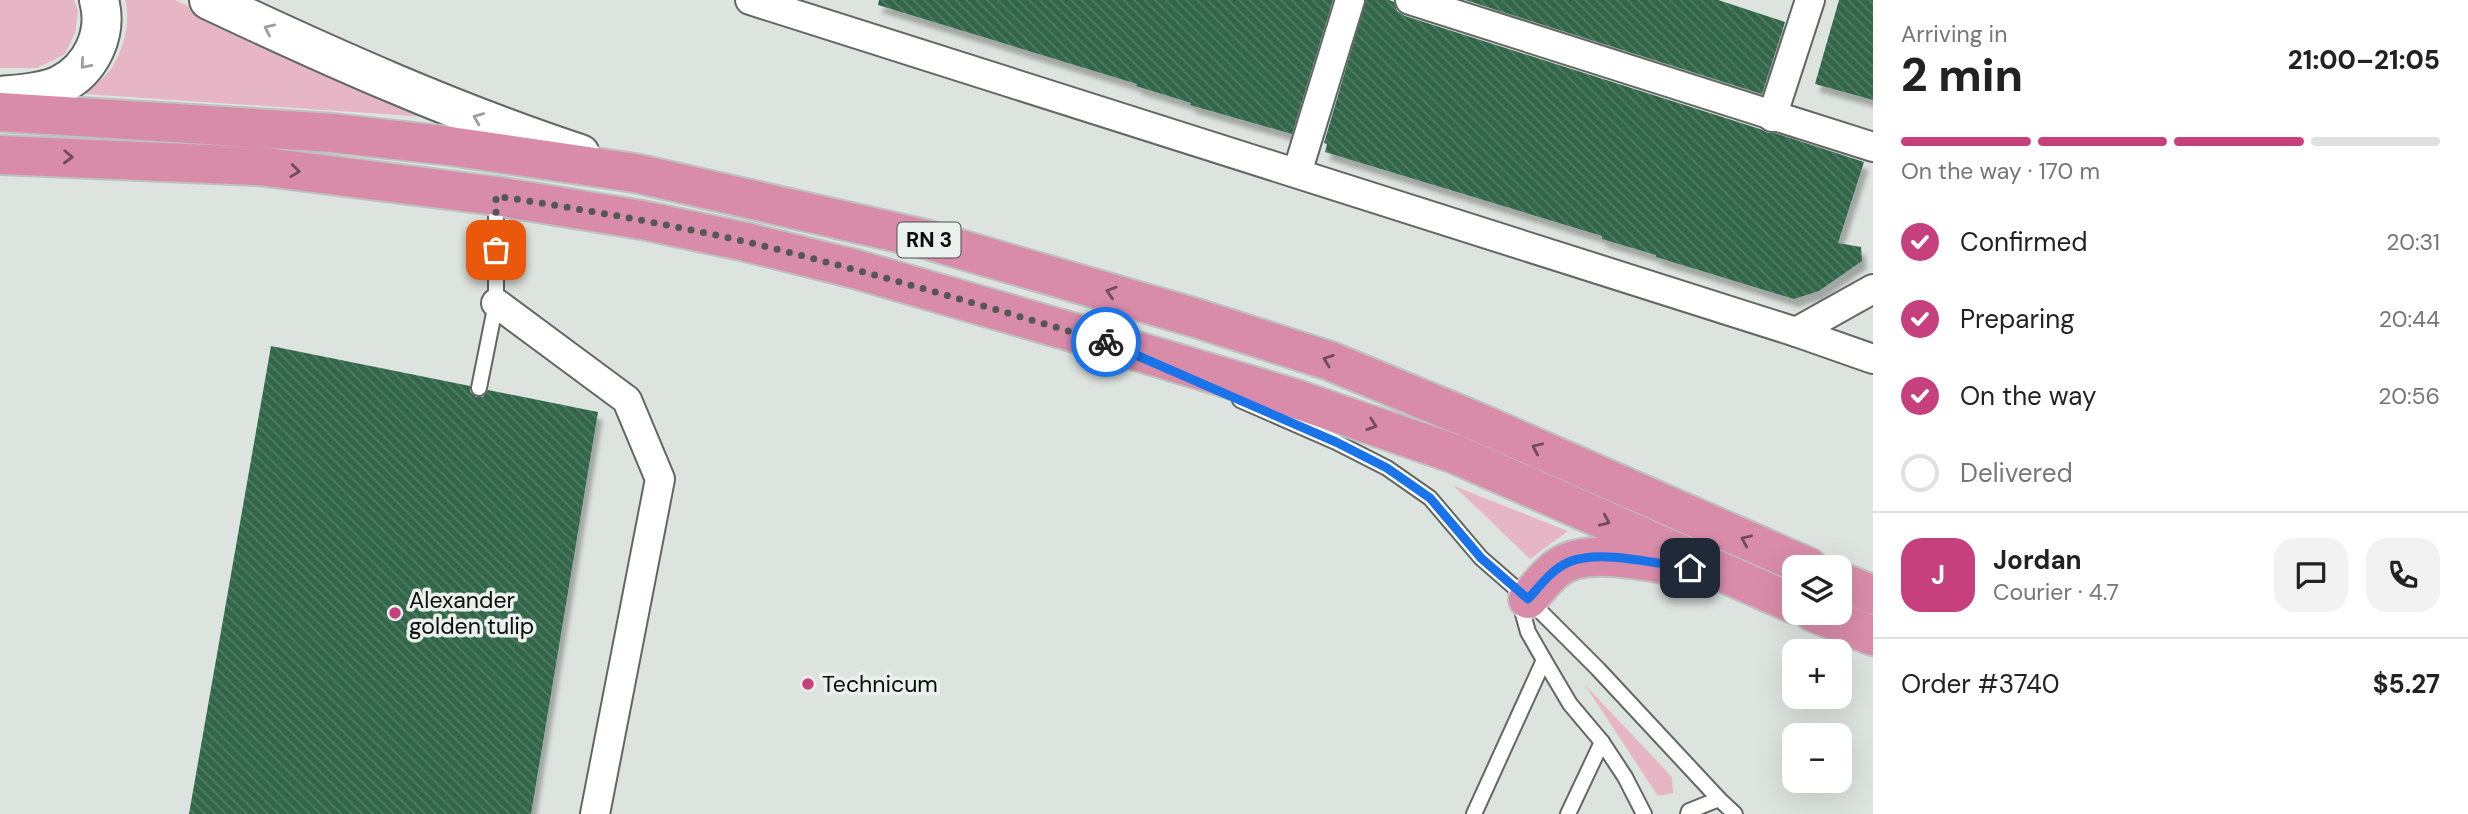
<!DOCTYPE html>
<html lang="en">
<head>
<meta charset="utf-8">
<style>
  :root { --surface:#fff; --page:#f2f2f2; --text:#222; --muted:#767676; --line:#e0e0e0; --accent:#c7407e }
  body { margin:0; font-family:"DM Sans",sans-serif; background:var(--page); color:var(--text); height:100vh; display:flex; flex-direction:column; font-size:26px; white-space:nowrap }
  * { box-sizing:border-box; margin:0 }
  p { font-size:23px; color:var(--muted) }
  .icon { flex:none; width:38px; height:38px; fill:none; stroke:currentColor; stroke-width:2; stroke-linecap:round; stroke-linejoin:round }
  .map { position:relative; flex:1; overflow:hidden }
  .drawer { display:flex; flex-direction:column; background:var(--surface); width:595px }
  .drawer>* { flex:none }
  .buttons { position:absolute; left:1782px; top:555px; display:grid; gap:14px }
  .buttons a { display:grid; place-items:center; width:70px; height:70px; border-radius:14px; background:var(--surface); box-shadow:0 7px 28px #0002; font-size:35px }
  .pin { position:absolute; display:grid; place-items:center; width:60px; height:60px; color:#fff; margin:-30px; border-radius:14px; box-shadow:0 4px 10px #0006 }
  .courier { position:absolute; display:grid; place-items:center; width:70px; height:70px; margin:-35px; border:5px solid #1a73e8; border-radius:50%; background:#fff; color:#222; box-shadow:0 2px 9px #0007 }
  .summary em { font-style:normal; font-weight:800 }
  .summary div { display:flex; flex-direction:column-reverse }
  .summary { display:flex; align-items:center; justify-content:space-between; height:119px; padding:0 28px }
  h1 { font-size:46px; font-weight:800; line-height:52px }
  .bar { display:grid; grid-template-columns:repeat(4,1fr); gap:10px 7px; align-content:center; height:84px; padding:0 28px }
  .bar i { height:9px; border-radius:5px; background:var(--line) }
  .bar .on { background:var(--accent) }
  .bar p { grid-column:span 4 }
  .line { display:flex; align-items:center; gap:18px; padding:0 28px; border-top:2px solid var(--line) }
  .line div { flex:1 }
  .round { display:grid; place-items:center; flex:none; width:74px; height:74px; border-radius:21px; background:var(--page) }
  ol { padding:0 28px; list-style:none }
  li { display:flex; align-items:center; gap:21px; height:77px }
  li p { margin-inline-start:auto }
  li .icon { padding:7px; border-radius:50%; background:var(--accent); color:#fff; stroke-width:4 }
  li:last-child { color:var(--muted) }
  li i { width:38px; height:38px; border:4px solid var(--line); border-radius:50% }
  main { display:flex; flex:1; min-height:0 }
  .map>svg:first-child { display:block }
  .green { fill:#e6b6c6 }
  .building { fill:url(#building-back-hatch); filter:url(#shadow) }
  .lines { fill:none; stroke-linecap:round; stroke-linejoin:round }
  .lane-casing { stroke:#626763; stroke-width:18 }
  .street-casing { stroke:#626763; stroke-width:32 }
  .secondary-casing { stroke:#626763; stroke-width:42 }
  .highway-casing { stroke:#bfc0c0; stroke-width:42 }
  .lane { stroke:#fff; stroke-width:14 }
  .street { stroke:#fff; stroke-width:28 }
  .secondary { stroke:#fff; stroke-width:38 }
  .highway { stroke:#d98ca9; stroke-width:38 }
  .oneway { stroke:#9d9e9d }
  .oneway2 { stroke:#724c5a }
  .done { stroke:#545755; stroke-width:7; stroke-dasharray:0 12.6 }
  .route { stroke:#1a73e8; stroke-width:9 }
  .poi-dot { fill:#c7407e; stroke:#eaf0ec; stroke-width:2.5 }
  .labels { text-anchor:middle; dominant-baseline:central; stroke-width:7; stroke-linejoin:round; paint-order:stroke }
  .shield { fill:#eaf0ec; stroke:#4d504e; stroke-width:2 }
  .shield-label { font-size:21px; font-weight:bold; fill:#0a0c0b }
  .poi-label { font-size:23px; fill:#0a0c0b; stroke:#eaf0ec; text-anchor:start }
</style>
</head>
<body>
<main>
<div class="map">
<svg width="1873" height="814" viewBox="0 0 1873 814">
  <defs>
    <pattern id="building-back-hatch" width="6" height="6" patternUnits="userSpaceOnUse" patternTransform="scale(1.75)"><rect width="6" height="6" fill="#33674a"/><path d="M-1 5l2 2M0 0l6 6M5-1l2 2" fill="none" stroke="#547b65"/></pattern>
    <filter id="shadow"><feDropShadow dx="4.5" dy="8" stdDeviation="2" flood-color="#0004"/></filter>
  </defs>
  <rect width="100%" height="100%" fill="#dde3df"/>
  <!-- green -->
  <g class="green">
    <path d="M0 0H74L78 11 75 33 65 54 37 68H0Z"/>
    <path d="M125 0H175L428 117 85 94C94 85 107 76 113 66 124 47 131 21 125 0Z"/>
    <path d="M1454 486 1568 531 1530 559Z"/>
    <path d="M1585 685 1672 777 1673 793 1658 796Z"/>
  </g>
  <!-- building -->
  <g class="building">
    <path d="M879 0H1333L1292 134 1190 105 1191 103 1136 86 1137 84 878 5Z"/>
    <path d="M1366 0H1389L1394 2 1397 11 1405 16 1760 129 1768 133H1775L1864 162 1838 243 1861 247 1862 261 1819 291 1794 299 1656 257V255L1602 239V236L1325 152 1327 144 1324 143Z"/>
    <path d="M1465 0H1718L1785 22 1762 94Z"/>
    <path d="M1839 0H1873V100L1815 84Z"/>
    <path d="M271 346 470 386V392L476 397H483L488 390 598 412 531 814H189Z"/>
  </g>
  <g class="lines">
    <!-- lane casing -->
    <g class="lane-casing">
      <g id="lane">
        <path d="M479 388 496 303V197"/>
        <path d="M1240 400 1336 442 1387 468 1430 498 1481 558 1528 599 1598 669 1719 799 1689 811 1688 814"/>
        <path d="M1528 601 1523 614 1528 632 1544 660 1570 704 1602 742 1625 777 1644 814"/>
        <path d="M1719 799 1735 814"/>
        <path d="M1474 814 1544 660"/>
        <path d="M1568 814 1602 742"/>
      </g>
    </g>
    <!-- street casing -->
    <g class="street-casing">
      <g id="street">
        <path d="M750 0 1796 332 1873 359"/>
        <path d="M1410 0 1873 147"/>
        <path d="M1772 117 1810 0"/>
        <path d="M1297 173 1350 0"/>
        <path d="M496 303 627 400 660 479 595 814"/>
        <path d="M1796 332 1873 289"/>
      </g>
    </g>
    <!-- secondary casing -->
    <g class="secondary-casing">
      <g id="secondary">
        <path d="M209 0C330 57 453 112 580 154"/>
        <path d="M0 96C20 94 42 93 60 85 92 69 108 33 99 0"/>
      </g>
    </g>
    <!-- highway casing -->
    <g class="highway-casing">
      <g id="highway">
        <path d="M0 112 333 133 450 146 635 173 925 239 1196 318 1330 361 1482 424 1808 567"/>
        <path d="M0 155 258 166 496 196 642 220 746 242 855 269 1113 344 1293 398 1455 454 1794 604"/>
        <path d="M1839 581 1873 595"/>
        <path d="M1528 599C1540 586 1551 569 1568 562 1598 550 1647 562 1678 566"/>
        <path d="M1813 612 1873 636"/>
      </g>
    </g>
    <!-- lane -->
    <use href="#lane" class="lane"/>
    <!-- street -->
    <use href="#street" class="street"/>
    <!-- secondary -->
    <use href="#secondary" class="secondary"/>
    <!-- highway -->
    <use href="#highway" class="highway"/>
  </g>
  <!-- one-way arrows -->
  <defs><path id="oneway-chevron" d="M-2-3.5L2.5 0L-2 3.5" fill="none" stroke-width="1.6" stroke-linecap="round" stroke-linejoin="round" transform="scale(1.75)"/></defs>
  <g class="oneway">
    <use href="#oneway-chevron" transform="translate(269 29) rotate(-155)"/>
    <use href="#oneway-chevron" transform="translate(85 64) rotate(131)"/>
    <use href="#oneway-chevron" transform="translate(478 118) rotate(-158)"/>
  </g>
  <g class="oneway2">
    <use href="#oneway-chevron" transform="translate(68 157) rotate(2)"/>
    <use href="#oneway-chevron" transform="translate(295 171) rotate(7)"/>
    <use href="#oneway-chevron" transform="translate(1111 292) rotate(-163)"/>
    <use href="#oneway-chevron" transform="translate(1328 360) rotate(-160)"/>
    <use href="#oneway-chevron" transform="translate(1372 425) rotate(19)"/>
    <use href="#oneway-chevron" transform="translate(1537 448) rotate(-156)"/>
    <use href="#oneway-chevron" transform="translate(1605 521) rotate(24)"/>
    <use href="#oneway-chevron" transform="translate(1746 540) rotate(-156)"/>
  </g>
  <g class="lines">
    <!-- done -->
    <path class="done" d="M496 250V196C580 209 664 223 747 242 868 271 987 307 1106 342"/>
    <!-- route -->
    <path class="route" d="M1106 342 1336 442 1387 468 1430 498 1481 558 1528 599C1540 586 1552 569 1569 562 1601 549 1656 564 1690 568"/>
  </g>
  <!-- markers -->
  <g class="poi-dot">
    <circle cx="395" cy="613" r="7"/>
    <circle cx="808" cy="684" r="7"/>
  </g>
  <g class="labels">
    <!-- shield labels -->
    <rect class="shield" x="897.5" y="222.5" width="63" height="35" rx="5"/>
    <g class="shield-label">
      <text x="929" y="240">RN 3</text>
    </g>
    <!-- poi labels -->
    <g class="poi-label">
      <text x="409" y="600">Alexander<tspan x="409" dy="26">golden tulip</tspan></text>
      <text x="822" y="684">Technicum</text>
    </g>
  </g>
</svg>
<div class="buttons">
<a><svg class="icon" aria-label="layers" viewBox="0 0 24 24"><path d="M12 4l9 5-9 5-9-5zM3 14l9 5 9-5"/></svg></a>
<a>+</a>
<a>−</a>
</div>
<div class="pin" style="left:496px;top:250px;background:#ea580c"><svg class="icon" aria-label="bag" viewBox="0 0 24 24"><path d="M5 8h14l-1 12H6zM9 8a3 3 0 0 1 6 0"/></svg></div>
<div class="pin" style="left:1690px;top:568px;background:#1f2937"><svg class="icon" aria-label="home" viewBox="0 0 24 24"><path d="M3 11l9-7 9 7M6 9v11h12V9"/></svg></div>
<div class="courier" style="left:1106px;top:342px"><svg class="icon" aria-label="bike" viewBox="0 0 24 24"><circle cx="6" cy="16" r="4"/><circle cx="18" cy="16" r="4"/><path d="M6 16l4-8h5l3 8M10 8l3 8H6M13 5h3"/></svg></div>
</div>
<section class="drawer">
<div class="summary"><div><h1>2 min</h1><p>Arriving in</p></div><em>21:00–21:05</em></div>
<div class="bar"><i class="on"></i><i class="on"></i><i class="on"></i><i></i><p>On the way · 170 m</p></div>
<ol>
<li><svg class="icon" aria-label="check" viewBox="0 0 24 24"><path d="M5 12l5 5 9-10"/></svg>Confirmed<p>20:31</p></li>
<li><svg class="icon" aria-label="check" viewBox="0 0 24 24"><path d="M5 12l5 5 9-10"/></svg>Preparing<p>20:44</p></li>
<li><svg class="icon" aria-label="check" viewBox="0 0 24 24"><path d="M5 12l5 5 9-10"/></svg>On the way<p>20:56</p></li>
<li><i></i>Delivered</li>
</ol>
<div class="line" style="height:126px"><b class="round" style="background:var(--accent);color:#fff">J</b><div><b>Jordan</b><p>Courier · 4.7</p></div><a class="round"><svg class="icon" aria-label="chat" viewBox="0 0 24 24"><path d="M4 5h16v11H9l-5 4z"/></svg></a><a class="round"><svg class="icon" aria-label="phone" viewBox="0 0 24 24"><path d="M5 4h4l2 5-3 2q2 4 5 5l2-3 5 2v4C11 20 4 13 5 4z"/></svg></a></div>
<div class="line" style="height:91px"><div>Order #3740</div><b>$5.27</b></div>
</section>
</main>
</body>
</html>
